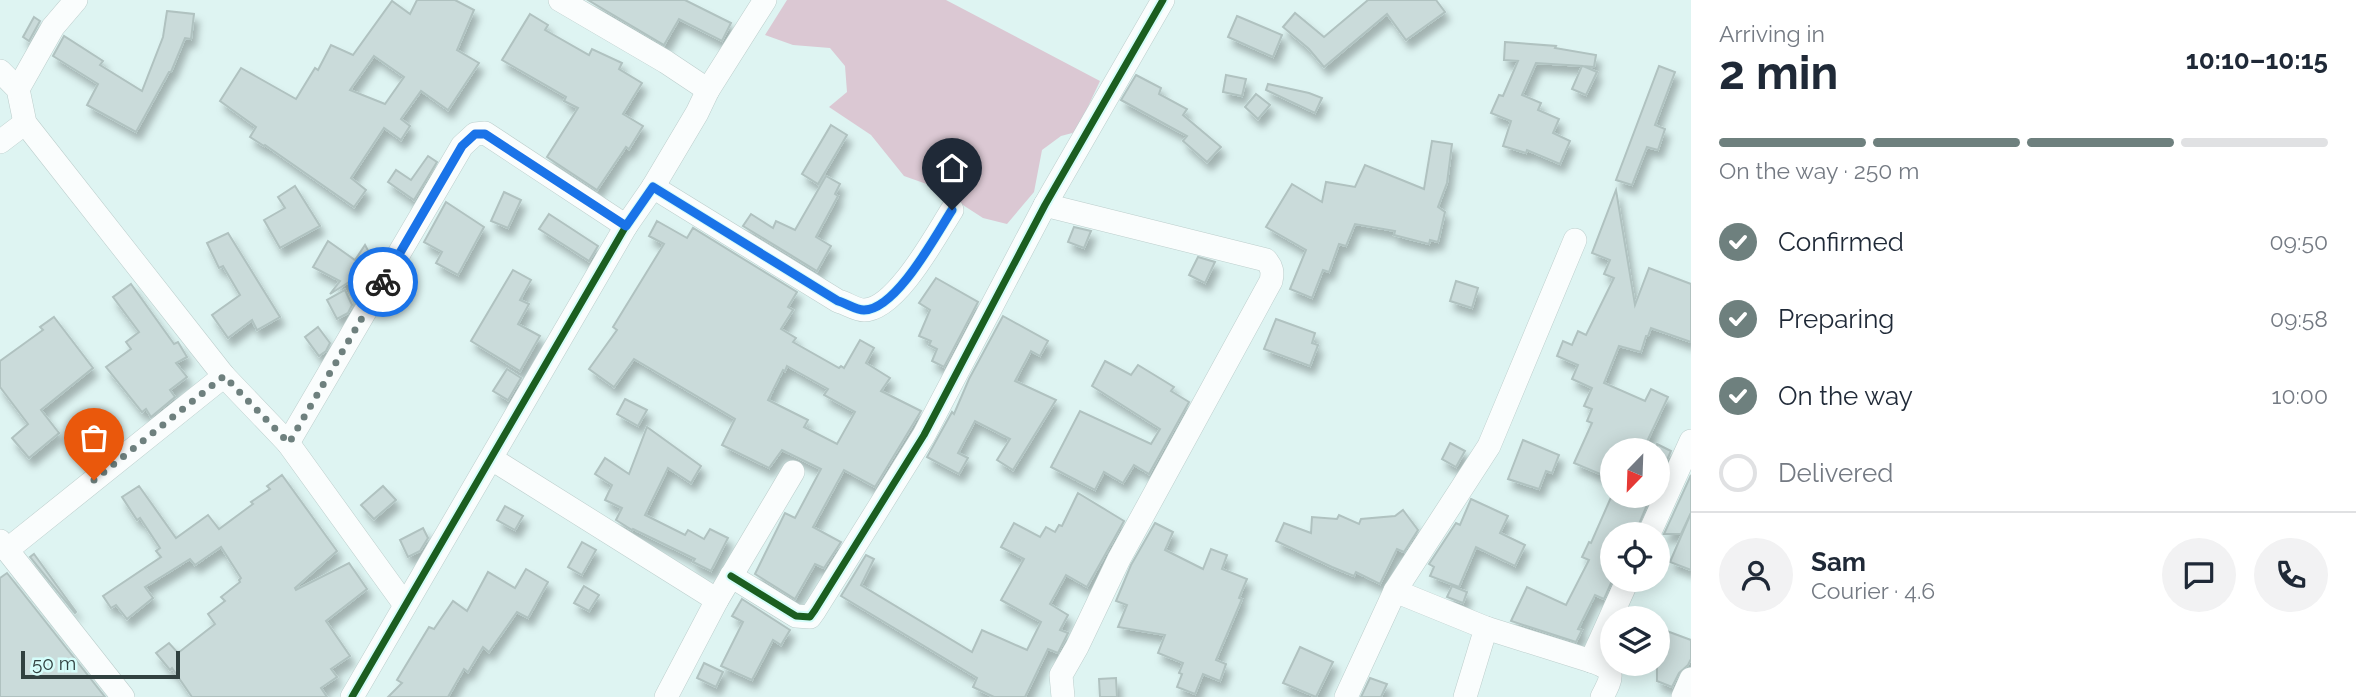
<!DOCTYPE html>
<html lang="en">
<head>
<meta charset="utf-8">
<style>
  :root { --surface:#fff; --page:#f2f2f3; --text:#1f2937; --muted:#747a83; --line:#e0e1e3; --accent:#6e807e }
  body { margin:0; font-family:Raleway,sans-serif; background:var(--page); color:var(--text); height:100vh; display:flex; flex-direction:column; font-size:26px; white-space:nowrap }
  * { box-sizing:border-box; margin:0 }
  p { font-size:23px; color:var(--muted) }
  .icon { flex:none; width:38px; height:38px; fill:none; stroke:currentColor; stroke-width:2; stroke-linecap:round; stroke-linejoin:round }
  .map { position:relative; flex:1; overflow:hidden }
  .side { display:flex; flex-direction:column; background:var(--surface); width:665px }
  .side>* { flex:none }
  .needle { width:46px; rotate:203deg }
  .fabs { position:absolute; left:1600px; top:438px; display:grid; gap:14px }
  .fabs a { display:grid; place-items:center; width:70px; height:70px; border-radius:50%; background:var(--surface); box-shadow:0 4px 18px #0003; font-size:35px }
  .scale { position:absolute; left:21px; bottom:18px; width:159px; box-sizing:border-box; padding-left:7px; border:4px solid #314140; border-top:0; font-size:19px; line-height:24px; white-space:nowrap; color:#314140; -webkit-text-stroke:5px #d5fdfa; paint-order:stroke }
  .pin { position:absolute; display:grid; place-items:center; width:60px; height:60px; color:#fff; margin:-72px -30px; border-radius:50% 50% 50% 0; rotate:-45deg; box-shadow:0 0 7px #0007 }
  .pin .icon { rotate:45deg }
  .courier { position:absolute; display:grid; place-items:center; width:70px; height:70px; margin:-35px; border:5px solid #1a73e8; border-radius:50%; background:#fff; color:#222; box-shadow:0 2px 9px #0007 }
  .headline em { font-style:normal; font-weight:700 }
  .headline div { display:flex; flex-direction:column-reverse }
  .headline { display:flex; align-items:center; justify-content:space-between; height:119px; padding:0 28px }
  h1 { font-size:46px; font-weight:700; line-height:52px }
  .bar { display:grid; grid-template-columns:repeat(4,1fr); gap:10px 7px; align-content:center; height:84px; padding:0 28px }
  .bar i { height:9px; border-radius:5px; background:var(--line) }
  .bar .current { background:var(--accent) }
  .bar p { grid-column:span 4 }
  .line { display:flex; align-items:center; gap:18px; padding:0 28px; border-top:2px solid var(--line) }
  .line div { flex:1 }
  .round { display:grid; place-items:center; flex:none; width:74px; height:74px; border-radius:37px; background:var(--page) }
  ol { padding:0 28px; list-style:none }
  li { display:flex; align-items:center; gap:21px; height:77px }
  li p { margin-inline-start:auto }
  li .icon { padding:7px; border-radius:50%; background:var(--accent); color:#fff; stroke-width:4 }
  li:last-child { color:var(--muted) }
  li i { width:38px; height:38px; border:4px solid var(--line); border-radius:50% }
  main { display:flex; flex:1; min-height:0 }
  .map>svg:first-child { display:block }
  .forest { fill:#dbc8d3 }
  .building { fill:#cadbda; stroke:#b0c2c0; stroke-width:2; fill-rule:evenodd; filter:url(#shadow) }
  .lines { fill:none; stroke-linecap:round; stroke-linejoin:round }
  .minor-casing { stroke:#bccecc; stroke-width:24 }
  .minor { stroke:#fafdfd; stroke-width:23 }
  .cycleway-casing { stroke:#d5fdfa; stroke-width:11 }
  .cycleway { stroke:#1b5e20; stroke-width:7 }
  .done { stroke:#6e807e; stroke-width:7; stroke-dasharray:0 12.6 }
  .route { stroke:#1a73e8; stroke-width:9 }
</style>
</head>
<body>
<main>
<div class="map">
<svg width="1691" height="697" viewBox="0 0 1691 697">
  <defs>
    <filter id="shadow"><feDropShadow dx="4.5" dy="8" stdDeviation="3.5" flood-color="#0004"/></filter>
  </defs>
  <rect width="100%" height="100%" fill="#def4f2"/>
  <!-- forest -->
  <path class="forest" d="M787 0H946L1100 81 1076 132 1061 136 1042 150 1034 192 1007 224 983 218 935 187 904 176 871 135 829 107 847 92 845 66 830 48 793 45 765 35Z"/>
  <!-- building -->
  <g class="building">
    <path d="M417 0H455L474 10 457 50 479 63 448 110 421 91 401 119 410 126 401 140 384 128 351 178 366 190 354 207 265 145 264 146 250 137 256 127 220 101 241 68 296 99 315 68 318 70 331 45 353 55 392 1 410 14ZM374 56 404 77 385 104 350 90Z"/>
    <path d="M588 0H685L731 23 722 41 679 19 664 45Z"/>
    <path d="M1368 0H1436L1445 12 1406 40 1387 14 1324 67 1309 49 1283 27 1295 13 1324 37Z"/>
    <path d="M167 11 194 14 191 39 185 38 171 72H169L136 132 87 105 98 84 53 56 64 36 103 61 100 65 142 91 163 37Z"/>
    <path d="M530 14 548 25 545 30 589 55 592 49 622 63 619 69 642 83 623 114 643 126 629 149 626 147 597 190 547 157 578 108 564 101 566 97 502 60Z"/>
    <path d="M1237 16 1282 35 1273 57 1228 37Z"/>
    <path d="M34 17 40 21 29 41 23 37Z"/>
    <path d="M1505 42 1556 46 1555 48 1596 55 1594 67 1583 66 1597 72 1586 95 1572 89 1582 66 1536 63 1522 95 1541 103 1538 110 1559 119 1553 133 1570 141 1560 164 1527 150 1526 153 1503 146 1511 121 1491 113 1499 95 1503 96 1518 61 1504 60Z"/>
    <path d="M1659 66 1675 72 1655 125 1665 129 1658 150 1647 147 1632 185 1616 180Z"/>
    <path d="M1136 75 1161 88 1159 94 1187 109 1183 115 1221 147 1207 162 1183 141 1187 136 1121 100Z"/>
    <path d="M1226 75 1246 79 1242 96 1223 92Z"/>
    <path d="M1268 84 1309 93 1322 98 1315 113 1266 90Z"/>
    <path d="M1256 94 1270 105 1258 119 1245 107Z"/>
    <path d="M831 125 847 135 818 184 802 174Z"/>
    <path d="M1432 141 1452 144 1447 183 1438 207 1445 212 1438 242 1430 240 1429 244 1394 235 1395 231 1355 224 1346 246 1339 244 1329 272 1323 270 1312 298 1290 289 1306 250 1266 227 1292 184 1322 202 1326 182 1355 187 1365 165 1424 189Z"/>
    <path d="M428 156 437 162 414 200 388 182 396 170 411 180Z"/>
    <path d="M826 176 840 184 835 194 838 196 816 237 831 246 817 271 743 226 751 214 773 228 776 221 795 230Z"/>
    <path d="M295 186 320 226 280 248 264 220 285 208 278 197Z"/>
    <path d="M1616 190 1635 305 1649 268 1691 284V342L1651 328 1648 336H1646L1641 352 1619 346 1604 383 1645 401 1651 389 1668 397 1643 450H1612V479L1574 463 1592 423 1587 421 1592 409 1584 406 1592 388 1572 379 1578 365 1557 356 1563 341 1572 345 1578 331 1586 335 1614 278 1604 274 1610 260 1592 253Z"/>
    <path d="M504 192 521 200 508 228 491 221Z"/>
    <path d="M446 202 484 227 458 275 436 263 442 252 424 242Z"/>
    <path d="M549 214 598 246 589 261 539 229Z"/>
    <path d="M657 221 687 238 693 228 797 292 788 307 793 310 781 329 796 338 793 342 839 368 841 366 844 368 860 340 874 348 866 363 890 378 881 391 921 411 875 487 844 470 813 527 841 542 824 568 815 564 795 599 755 574 785 513 795 518 821 469 782 450 769 468 722 445 735 419 634 359 614 387 589 369 617 330 613 327 664 244 649 236ZM787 366 828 389 824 395 855 412 837 444 804 427 808 420 768 400 783 370 785 371Z"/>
    <path d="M1074 227 1091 231 1084 248 1068 242Z"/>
    <path d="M228 233 280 317 257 330 252 320 228 338 212 315 240 295 223 266 219 268 207 243Z"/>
    <path d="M328 241 355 260 365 245 376 265 330 294 340 281 313 267Z"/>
    <path d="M1198 257 1215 262 1205 283 1189 275Z"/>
    <path d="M513 270 531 280 520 300 529 304 518 324 540 336 520 371 471 341Z"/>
    <path d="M936 278 978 302 944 367 932 361 937 349 929 345 931 341 919 336 930 310 919 303Z"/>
    <path d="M1456 281 1478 288 1472 308 1450 301Z"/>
    <path d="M131 284 174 344 178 342 187 357 176 363 187 377 170 390 175 397 151 417 146 409 142 412 106 367 131 349 126 342 139 332 113 297Z"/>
    <path d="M345 290 352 305 348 313 337 319 327 300Z"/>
    <path d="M1003 316 1048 341 1040 356 1031 351 1015 381 1056 400 1013 470 997 460 1010 439 975 421 958 453 968 458 959 474 927 457 952 412 954 414 969 379Z"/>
    <path d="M54 317 93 368 41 410 59 433 29 458 12 438 28 424 0 387V361L43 330 40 327Z"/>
    <path d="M1276 319 1315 333 1312 343 1318 345 1310 366 1264 349Z"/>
    <path d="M318 327 330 343 326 351 319 356 305 337Z"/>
    <path d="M1105 361 1131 375 1138 365 1174 387 1171 391 1189 402 1149 474 1134 465 1123 483 1104 472 1095 490 1051 467 1080 411 1151 444 1160 429 1092 386Z"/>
    <path d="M507 369 521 378 508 400 493 391Z"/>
    <path d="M625 399 647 410 638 426 617 414Z"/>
    <path d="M647 427 701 466 691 483 668 468 645 515 685 535 688 530 704 539 710 529 728 538 711 571 693 562 695 559 633 529 632 530 616 520 622 508 605 500 612 485 595 474 605 458 629 474Z"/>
    <path d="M1523 440 1559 455 1552 473 1546 471 1539 489 1508 479Z"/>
    <path d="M1450 443 1465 451 1456 467 1442 459Z"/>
    <path d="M1657 444 1671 451 1657 482Z"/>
    <path d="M282 475 337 551 295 588 296 590 349 563 367 589 326 621 350 656 331 669 337 677 321 688 327 697H192L172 668 170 670 156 653 169 643 178 653 215 624 208 614 225 601 221 597 240 582 239 580 241 578 221 547 195 565 190 559 145 587 153 598 127 619 116 605 111 608 103 596 161 557 156 551 160 548 140 518 137 520 122 497 139 486 176 538 208 515 219 529 253 504 251 502 270 489 267 486Z"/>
    <path d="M1691 475V513L1681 534H1664Z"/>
    <path d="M383 486 396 500 374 519 361 505Z"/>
    <path d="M1078 493 1124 521 1087 587 1066 575 1050 604 1068 615 1060 630 1068 633 1058 653 1048 649 1025 697H994L973 687 977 678 841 596 866 555 874 559 861 585 972 652 982 630 1027 650 1041 622 1001 600 1024 559 1001 547 1014 523 1040 537 1046 527 1055 532 1059 525 1062 526Z"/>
    <path d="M1612 495H1651L1635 534H1612V581L1604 599 1595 595 1578 629 1582 630 1576 642 1511 621 1527 587 1566 605 1589 560 1582 557 1589 542 1591 543Z"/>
    <path d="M1471 499 1508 516 1500 533 1525 545 1515 566 1476 547 1459 587 1430 576 1434 567 1429 564 1456 523 1460 525Z"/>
    <path d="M505 506 523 516 515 530 497 520Z"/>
    <path d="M1403 510 1418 530 1404 552 1397 549 1380 584 1356 572 1354 576 1332 567 1276 541 1284 523 1311 533 1312 517 1337 519 1339 515 1359 524 1361 519 1395 516Z"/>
    <path d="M1691 513V570L1670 562Z"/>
    <path d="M1155 523 1173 532 1165 550 1203 569 1211 549 1227 555 1222 569 1247 579 1239 598 1242 599 1216 660 1226 664 1220 681 1203 674 1195 694 1177 687 1182 674 1179 673 1183 663 1158 653 1165 635 1118 627 1127 605 1116 601 1131 565Z"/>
    <path d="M423 528 428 538 420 551 408 557 400 540Z"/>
    <path d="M582 542 596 550 582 575 568 567Z"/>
    <path d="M34 554 76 612 75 613 30 557Z"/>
    <path d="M526 569 548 582 528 618 517 612 489 652 483 647 468 672 464 669 448 697H388L402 683 397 680 429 627 434 629 453 601 467 611 488 572 515 588Z"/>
    <path d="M7 573 105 697H0V578Z"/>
    <path d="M584 586 599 595 589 611 574 603Z"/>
    <path d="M1452 586 1467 592 1463 603 1447 597Z"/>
    <path d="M742 599 790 630 781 645 773 640 752 680 721 666 743 622 732 616Z"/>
    <path d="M1664 630 1691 640V659L1688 665 1679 673 1672 687 1657 681V646Z"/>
    <path d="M1300 647 1333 662 1316 697 1283 683Z"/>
    <path d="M704 663 723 672 716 687 697 678Z"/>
    <path d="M1116 678 1117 697H1100L1099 679Z"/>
    <path d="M1370 678 1387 684 1381 697H1361Z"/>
  </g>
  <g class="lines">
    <!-- minor casing -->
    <g class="minor-casing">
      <g id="minor">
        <path d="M560 0 666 62 708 90 697 113 653 187"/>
        <path d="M0 71 18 89 25 123 224 376 288 443 405 605"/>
        <path d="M18 89 53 27 76 0"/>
        <path d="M708 90 765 0"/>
        <path d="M0 142 25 123"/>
        <path d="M1045 205 1266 260C1272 267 1273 272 1271 281L1119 559 1077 647 1061 675 1063 697"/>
        <path d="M288 443 462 146 475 134 485 133 626 226"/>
        <path d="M492 459 717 600"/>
        <path d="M1649 534 1691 441"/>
        <path d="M0 541 123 697"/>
        <path d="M7 550 224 376"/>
        <path d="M731 576 796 616 810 617 815 610 924 435 1045 205 1163 0"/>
        <path d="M1395 591 1486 628 1591 661"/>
        <path d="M352 697 626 226 653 187 838 301C846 303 856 310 864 310 896 310 936 235 952 210"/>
        <path d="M666 697 717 600 793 472"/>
        <path d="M1346 697 1395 591 1489 446 1575 240"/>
        <path d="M1465 697 1486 628"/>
        <path d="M1602 697C1613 676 1616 669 1591 661L1628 579"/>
        <path d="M1683 697 1691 679"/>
      </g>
    </g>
    <!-- minor -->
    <use href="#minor" class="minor"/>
    <!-- cycleway casing -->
    <g class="cycleway-casing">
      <g id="cycleway">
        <path d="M731 576 796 616 810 617 815 610 924 435 1045 205 1163 0"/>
        <path d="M352 697 626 226 653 187 838 301C846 303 856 310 864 310 896 310 936 235 952 210"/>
      </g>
    </g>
    <!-- cycleway -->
    <use href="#cycleway" class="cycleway"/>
  </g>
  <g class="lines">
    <!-- done -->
    <path class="done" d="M94 480 224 376 289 443 383 282"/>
    <!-- route -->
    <path class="route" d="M383 282 462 146 475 134H485L626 226 653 187 838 301C846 303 856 310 864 310 896 310 936 235 952 210"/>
  </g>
</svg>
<div class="fabs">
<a><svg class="needle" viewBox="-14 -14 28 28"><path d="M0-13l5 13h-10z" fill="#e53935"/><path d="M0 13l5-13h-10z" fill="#747a83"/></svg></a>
<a><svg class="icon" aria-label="locate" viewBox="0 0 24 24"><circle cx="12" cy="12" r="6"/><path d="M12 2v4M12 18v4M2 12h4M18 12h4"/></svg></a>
<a><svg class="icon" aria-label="layers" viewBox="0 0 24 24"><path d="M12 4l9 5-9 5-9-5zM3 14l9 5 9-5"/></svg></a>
</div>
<div class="scale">50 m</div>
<div class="pin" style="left:94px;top:480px;background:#ea580c"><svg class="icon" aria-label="bag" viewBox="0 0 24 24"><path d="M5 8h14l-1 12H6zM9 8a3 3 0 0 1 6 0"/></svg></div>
<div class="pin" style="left:952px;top:210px;background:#1f2937"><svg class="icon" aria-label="home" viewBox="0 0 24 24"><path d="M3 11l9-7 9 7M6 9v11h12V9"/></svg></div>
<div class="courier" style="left:383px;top:282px"><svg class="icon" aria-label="bike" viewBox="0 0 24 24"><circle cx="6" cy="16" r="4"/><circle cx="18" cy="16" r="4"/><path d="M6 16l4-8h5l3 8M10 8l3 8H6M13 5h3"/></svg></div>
</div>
<section class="side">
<div class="headline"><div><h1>2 min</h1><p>Arriving in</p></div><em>10:10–10:15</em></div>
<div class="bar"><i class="current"></i><i class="current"></i><i class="current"></i><i></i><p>On the way · 250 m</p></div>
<ol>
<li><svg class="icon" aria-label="check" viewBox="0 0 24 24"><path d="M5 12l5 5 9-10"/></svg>Confirmed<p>09:50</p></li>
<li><svg class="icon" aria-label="check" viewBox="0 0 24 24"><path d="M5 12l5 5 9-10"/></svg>Preparing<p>09:58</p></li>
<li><svg class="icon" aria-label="check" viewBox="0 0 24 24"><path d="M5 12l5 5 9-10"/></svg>On the way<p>10:00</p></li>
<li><i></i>Delivered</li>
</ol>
<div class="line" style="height:126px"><a class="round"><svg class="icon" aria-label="person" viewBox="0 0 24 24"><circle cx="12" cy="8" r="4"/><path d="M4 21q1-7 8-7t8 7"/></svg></a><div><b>Sam</b><p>Courier · 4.6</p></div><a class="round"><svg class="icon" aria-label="chat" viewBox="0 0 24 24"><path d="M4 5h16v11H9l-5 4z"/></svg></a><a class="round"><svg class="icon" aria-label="phone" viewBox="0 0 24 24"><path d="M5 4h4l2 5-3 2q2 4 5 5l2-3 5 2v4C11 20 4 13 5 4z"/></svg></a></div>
</section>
</main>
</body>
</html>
